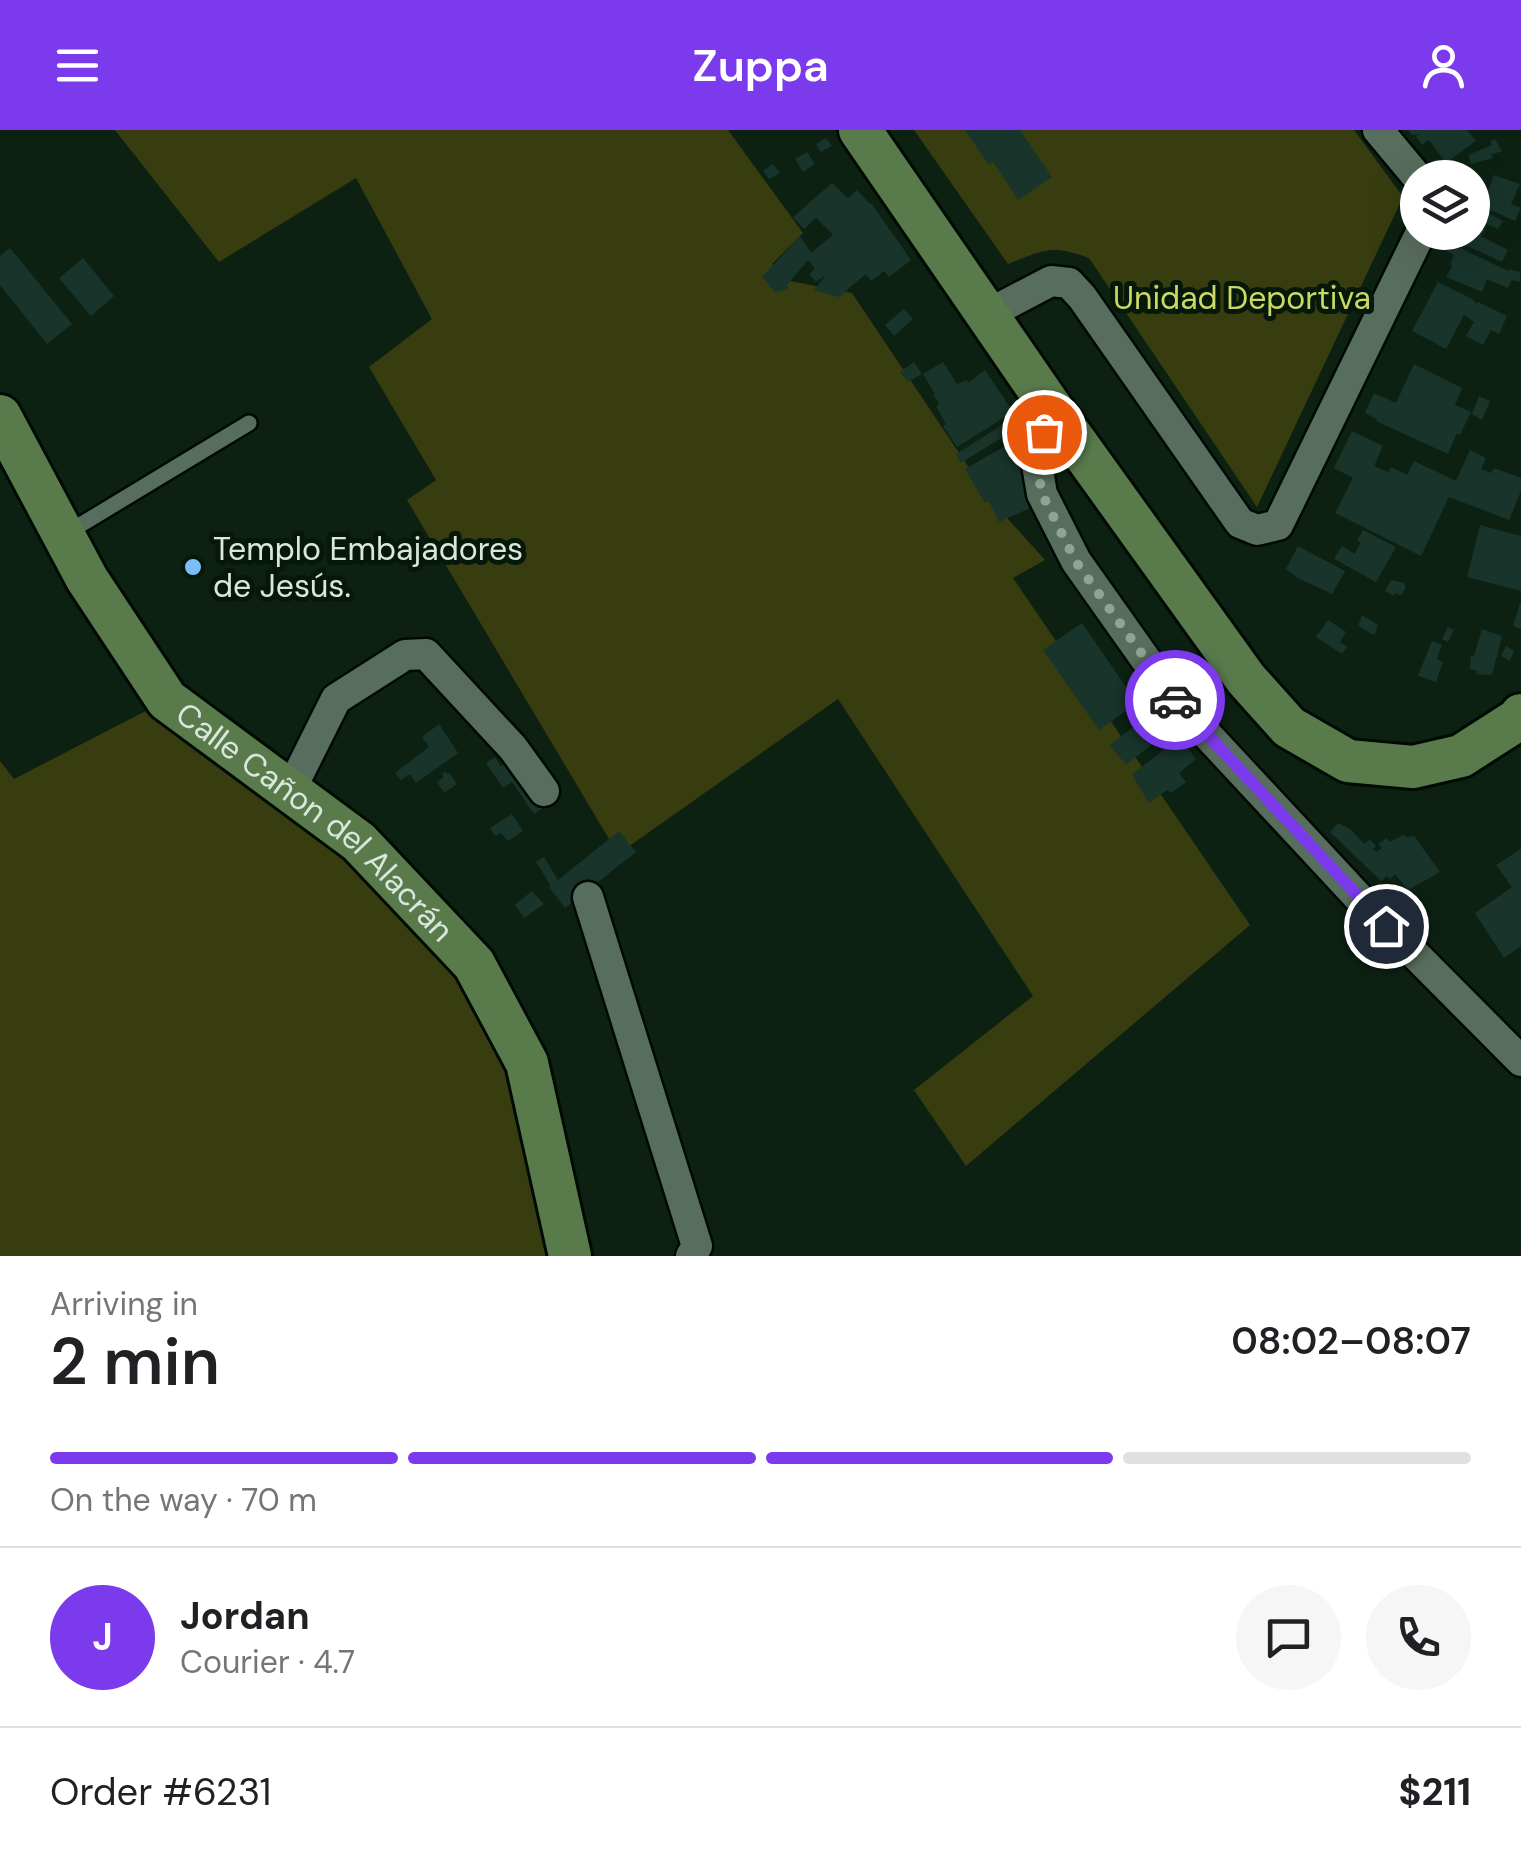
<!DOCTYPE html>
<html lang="en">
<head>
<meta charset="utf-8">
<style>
  :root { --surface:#fff; --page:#f6f6f6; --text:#202124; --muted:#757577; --line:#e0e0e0; --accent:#7c3aed }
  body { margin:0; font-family:"DM Sans",sans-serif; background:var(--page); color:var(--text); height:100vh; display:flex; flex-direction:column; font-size:38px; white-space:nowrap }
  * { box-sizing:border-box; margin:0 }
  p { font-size:32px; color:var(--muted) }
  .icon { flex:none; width:55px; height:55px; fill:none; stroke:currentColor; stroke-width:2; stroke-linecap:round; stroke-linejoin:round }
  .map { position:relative; height:1126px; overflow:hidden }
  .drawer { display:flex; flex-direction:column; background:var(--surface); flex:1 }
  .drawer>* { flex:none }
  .tools { position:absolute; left:1400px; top:30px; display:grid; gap:20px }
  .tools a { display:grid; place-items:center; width:90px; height:90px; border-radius:50%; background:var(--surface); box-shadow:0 10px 40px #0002; font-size:50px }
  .pin { position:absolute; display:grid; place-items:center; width:85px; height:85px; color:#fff; margin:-42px; border:5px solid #fff; border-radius:50%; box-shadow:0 2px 10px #0007 }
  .courier { position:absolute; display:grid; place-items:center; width:100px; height:100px; margin:-50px; border:8px solid #7c3aed; border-radius:50%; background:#fff; color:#222; box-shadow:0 2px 12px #0007 }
  .overview em { font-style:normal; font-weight:600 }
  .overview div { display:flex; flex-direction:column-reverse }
  .overview { display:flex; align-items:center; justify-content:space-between; height:170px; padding:0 50px }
  h1 { font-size:65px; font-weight:600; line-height:75px }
  .bar { display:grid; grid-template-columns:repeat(4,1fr); gap:15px 10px; align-content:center; height:120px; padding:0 50px }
  .bar i { height:12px; border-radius:8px; background:var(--line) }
  .bar .on { background:var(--accent) }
  .bar p { grid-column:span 4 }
  .line { display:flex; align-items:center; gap:25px; padding:0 50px; border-top:2px solid var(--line) }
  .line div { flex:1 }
  .round { display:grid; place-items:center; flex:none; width:105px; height:105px; border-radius:52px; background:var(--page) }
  header { display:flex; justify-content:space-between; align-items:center; height:130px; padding:0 50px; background:var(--accent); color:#fff; font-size:45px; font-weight:600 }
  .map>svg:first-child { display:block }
  .green { fill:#383d10 }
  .building { fill:#18342b }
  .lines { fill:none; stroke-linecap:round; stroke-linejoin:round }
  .lane-casing { stroke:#000a02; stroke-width:20 }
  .street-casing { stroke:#000a02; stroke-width:35 }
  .secondary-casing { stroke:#000a02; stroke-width:48 }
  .lane { stroke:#576d5d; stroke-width:15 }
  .street { stroke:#576d5d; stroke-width:30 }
  .secondary { stroke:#597b4c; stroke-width:42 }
  .done { stroke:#92a296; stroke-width:10; stroke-dasharray:0 18 }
  .route { stroke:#7c3aed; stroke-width:12 }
  .poi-dot { fill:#7abef8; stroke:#05180a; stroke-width:4 }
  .labels { text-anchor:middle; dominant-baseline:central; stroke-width:10; stroke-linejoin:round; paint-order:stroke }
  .park-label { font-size:32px; fill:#cad865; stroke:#05180a }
  .poi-label { font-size:32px; fill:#dae7dd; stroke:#05180a; text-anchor:start }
  .street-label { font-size:32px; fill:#dae7dd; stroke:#05180a }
</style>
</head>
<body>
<header><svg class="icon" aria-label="menu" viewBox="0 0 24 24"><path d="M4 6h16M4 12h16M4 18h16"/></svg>Zuppa<svg class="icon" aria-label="person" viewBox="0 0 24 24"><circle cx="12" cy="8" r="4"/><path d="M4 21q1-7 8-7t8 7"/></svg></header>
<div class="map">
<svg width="1521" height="1126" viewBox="0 0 1521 1126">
  <rect width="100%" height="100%" fill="#0d2113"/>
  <!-- green -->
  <g class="green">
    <path d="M115 0H728L803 103 772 134 785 150 852 163 990 369 1045 430 1013 448 1250 795 966 1036 914 960 1033 866 838 569 618 724 407 370 436 350 369 237 432 189 356 48 219 132Z"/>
    <path d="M914 0H1354L1403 67 1257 377 1089 128C1051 114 1044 120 1008 134Z"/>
    <path d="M167 570 474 834 570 1126H0V631L14 649Z"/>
  </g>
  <!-- building -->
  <g class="building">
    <path d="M965 0H1020L1052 47 1018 70 993 32 989 35Z"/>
    <path d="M1408 0H1467L1476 11 1446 33 1429 10 1422 15 1416 6 1420 4 1412 5Z"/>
    <path d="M826 8 832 16 821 22 816 14Z"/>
    <path d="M1495 9 1502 21 1491 25 1493 28 1471 34 1468 25 1492 15 1490 11Z"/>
    <path d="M807 22 815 34 803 42 795 29Z"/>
    <path d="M773 34 780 43 769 49 763 41Z"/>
    <path d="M1494 45 1520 54 1511 74 1521 78 1515 91 1473 72 1476 64 1486 67Z"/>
    <path d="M832 53 848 68 857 60 870 74 871 73 911 130 889 147 884 141 871 151 866 144 839 167 814 160 826 145 816 152 809 144 815 139 808 130 787 155 788 159 775 162 762 147 800 106 811 123 833 105 816 88 804 99 793 87Z"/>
    <path d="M1483 81 1503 91 1498 99 1478 90Z"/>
    <path d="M1472 93 1485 100 1481 106 1508 120 1502 132 1459 112 1464 102H1472Z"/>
    <path d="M1450 113 1508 141 1509 139 1520 142V152L1512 150 1508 158 1487 149 1482 162 1446 147 1453 135H1450L1454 125 1447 121Z"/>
    <path d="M10 118 72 194 47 214 0 155V126Z"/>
    <path d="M83 128 114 166 91 186 59 148Z"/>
    <path d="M1438 152 1472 169 1477 174 1478 172 1507 186 1499 204 1491 200 1483 215 1466 206 1474 192 1464 185 1446 219 1412 201Z"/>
    <path d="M904 179 913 189 894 206 885 195Z"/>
    <path d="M914 232 922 244 908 252 900 242Z"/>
    <path d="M943 232 957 254 967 250 968 253 985 240 1013 282 957 317 943 296 946 294 936 276 939 274 933 264H935L923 244Z"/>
    <path d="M1414 234 1462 258 1455 275 1471 282 1460 305 1457 303 1448 324 1376 291 1377 289 1365 283 1374 263 1396 273Z"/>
    <path d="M1479 266 1490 271 1482 290 1472 284Z"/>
    <path d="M1002 295 1008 300V304L961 333 956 324Z"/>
    <path d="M1352 301 1383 316 1374 336 1388 342 1391 337 1407 345 1414 331 1456 351 1470 320 1486 328 1481 339 1491 343 1494 338 1521 348V361L1509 390 1449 367 1421 426 1335 383 1353 348 1334 338Z"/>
    <path d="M1018 314 1019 332 1037 375 999 392 989 371 985 373 965 339 1007 315Z"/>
    <path d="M1480 395 1521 406V461L1467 447Z"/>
    <path d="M1363 400 1396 417 1376 452 1334 429 1342 416 1355 424 1361 412 1357 411Z"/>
    <path d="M1298 416 1345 441 1332 464 1296 447 1286 439Z"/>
    <path d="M1391 450 1404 453 1406 457 1401 466 1396 463 1394 466 1385 461Z"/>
    <path d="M1520 473H1521V499L1513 496Z"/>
    <path d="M1362 485 1378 495 1374 505 1358 496Z"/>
    <path d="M1328 490 1346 502 1340 512 1347 517 1342 524 1316 507Z"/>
    <path d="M1082 493 1137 573 1099 600 1043 520Z"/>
    <path d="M1448 497 1454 500 1448 512 1442 509Z"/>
    <path d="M1482 499 1502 506 1492 545 1476 544 1477 541 1470 539 1471 525 1474 526Z"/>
    <path d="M1432 511 1442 515 1437 529 1443 532 1436 552 1418 546Z"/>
    <path d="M1506 516 1514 521 1510 531 1501 526Z"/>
    <path d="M1156 580 1171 599 1126 635 1110 615Z"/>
    <path d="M439 594 458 623 416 653 410 644 401 650 395 643 429 617 422 607Z"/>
    <path d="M1179 607 1196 629 1179 643 1186 652 1171 663 1167 660 1149 673 1132 645Z"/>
    <path d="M498 624 551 673 534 684 512 652 503 658 486 633 495 627 501 636 505 634Z"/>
    <path d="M445 641 447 644 449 642 457 654 444 663 437 652 444 647 442 644Z"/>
    <path d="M512 684 523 701 508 711 501 703 495 706 490 698Z"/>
    <path d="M1338 693 1350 699 1364 714 1370 709 1376 716 1373 719 1376 722 1382 718 1378 714 1387 708 1390 712 1403 705 1406 707 1414 706 1440 742 1408 760 1395 744 1390 749 1387 746 1381 751 1330 702Z"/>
    <path d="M619 701 636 722 565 778 549 757 551 756 536 732 544 727 558 750Z"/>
    <path d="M1521 719V816L1504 828 1475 783 1512 757 1496 735Z"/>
    <path d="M532 761 544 774 524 788 515 775Z"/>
  </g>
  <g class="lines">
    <!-- lane casing -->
    <g class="lane-casing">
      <path id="lane" d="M67 403 249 293"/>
    </g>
    <!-- street casing -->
    <g class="street-casing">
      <g id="street">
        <path d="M1378 0 1418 48"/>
        <path d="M988 184 1051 151 1069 153 1082 167 1240 393 1257 400 1278 395 1421 102"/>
        <path d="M1054 282 1035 323 1042 364 1076 431 1173 568 1359 768 1521 931"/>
        <path d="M290 661 336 569 405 525 426 524 513 618 544 661"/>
        <path d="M588 767 697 1116 691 1126"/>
      </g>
    </g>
    <!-- secondary casing -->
    <g class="secondary-casing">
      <g id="secondary">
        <path d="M860 0 1054 282 1246 549 1289 597 1348 631 1413 637 1461 626 1517 590 1521 585"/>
        <path id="s1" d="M0 286 87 449 167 570 359 712 474 834 527 933 570 1126"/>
      </g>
    </g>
    <!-- lane -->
    <use href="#lane" class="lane"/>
    <!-- street -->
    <use href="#street" class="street"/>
    <!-- secondary -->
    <use href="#secondary" class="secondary"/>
  </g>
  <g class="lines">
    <!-- done -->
    <path class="done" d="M1044 302 1035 323 1042 364 1076 432 1175 570"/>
    <!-- route -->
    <path class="route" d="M1175 570 1386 796"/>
  </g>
  <!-- markers -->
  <circle class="poi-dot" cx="193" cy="437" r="10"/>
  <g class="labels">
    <!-- park labels -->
    <g class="park-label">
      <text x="1242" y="168">Unidad Deportiva</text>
    </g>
    <!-- poi labels -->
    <g class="poi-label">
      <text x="213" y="419">Templo Embajadores<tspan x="213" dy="37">de Jesús.</tspan></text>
    </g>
    <!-- street labels -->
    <g class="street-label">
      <text stroke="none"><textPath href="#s1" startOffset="522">Calle Cañon del Alacrán</textPath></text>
    </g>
  </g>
</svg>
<div class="tools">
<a><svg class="icon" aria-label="layers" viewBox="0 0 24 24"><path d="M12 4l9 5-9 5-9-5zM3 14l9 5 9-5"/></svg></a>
</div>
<div class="pin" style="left:1044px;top:302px;background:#ea580c"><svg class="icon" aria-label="bag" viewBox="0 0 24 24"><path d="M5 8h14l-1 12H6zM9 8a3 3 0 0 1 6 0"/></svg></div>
<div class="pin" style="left:1386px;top:796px;background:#1f2937"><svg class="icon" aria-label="home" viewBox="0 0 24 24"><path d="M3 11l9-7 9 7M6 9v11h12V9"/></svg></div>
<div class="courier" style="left:1175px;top:570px"><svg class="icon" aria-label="car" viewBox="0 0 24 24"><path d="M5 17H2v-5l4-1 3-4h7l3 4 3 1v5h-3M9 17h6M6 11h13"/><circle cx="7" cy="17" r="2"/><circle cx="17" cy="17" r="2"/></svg></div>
</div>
<section class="drawer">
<div class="overview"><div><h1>2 min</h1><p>Arriving in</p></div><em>08:02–08:07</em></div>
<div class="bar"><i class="on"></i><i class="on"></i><i class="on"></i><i></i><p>On the way · 70 m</p></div>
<div class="line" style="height:180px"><b class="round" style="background:var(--accent);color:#fff">J</b><div><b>Jordan</b><p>Courier · 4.7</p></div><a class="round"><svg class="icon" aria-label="chat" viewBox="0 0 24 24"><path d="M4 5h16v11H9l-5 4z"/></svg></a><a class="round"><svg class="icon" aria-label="phone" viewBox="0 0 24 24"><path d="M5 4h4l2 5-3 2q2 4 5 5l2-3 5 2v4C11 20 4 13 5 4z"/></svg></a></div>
<div class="line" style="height:130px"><div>Order #6231</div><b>$211</b></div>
</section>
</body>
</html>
